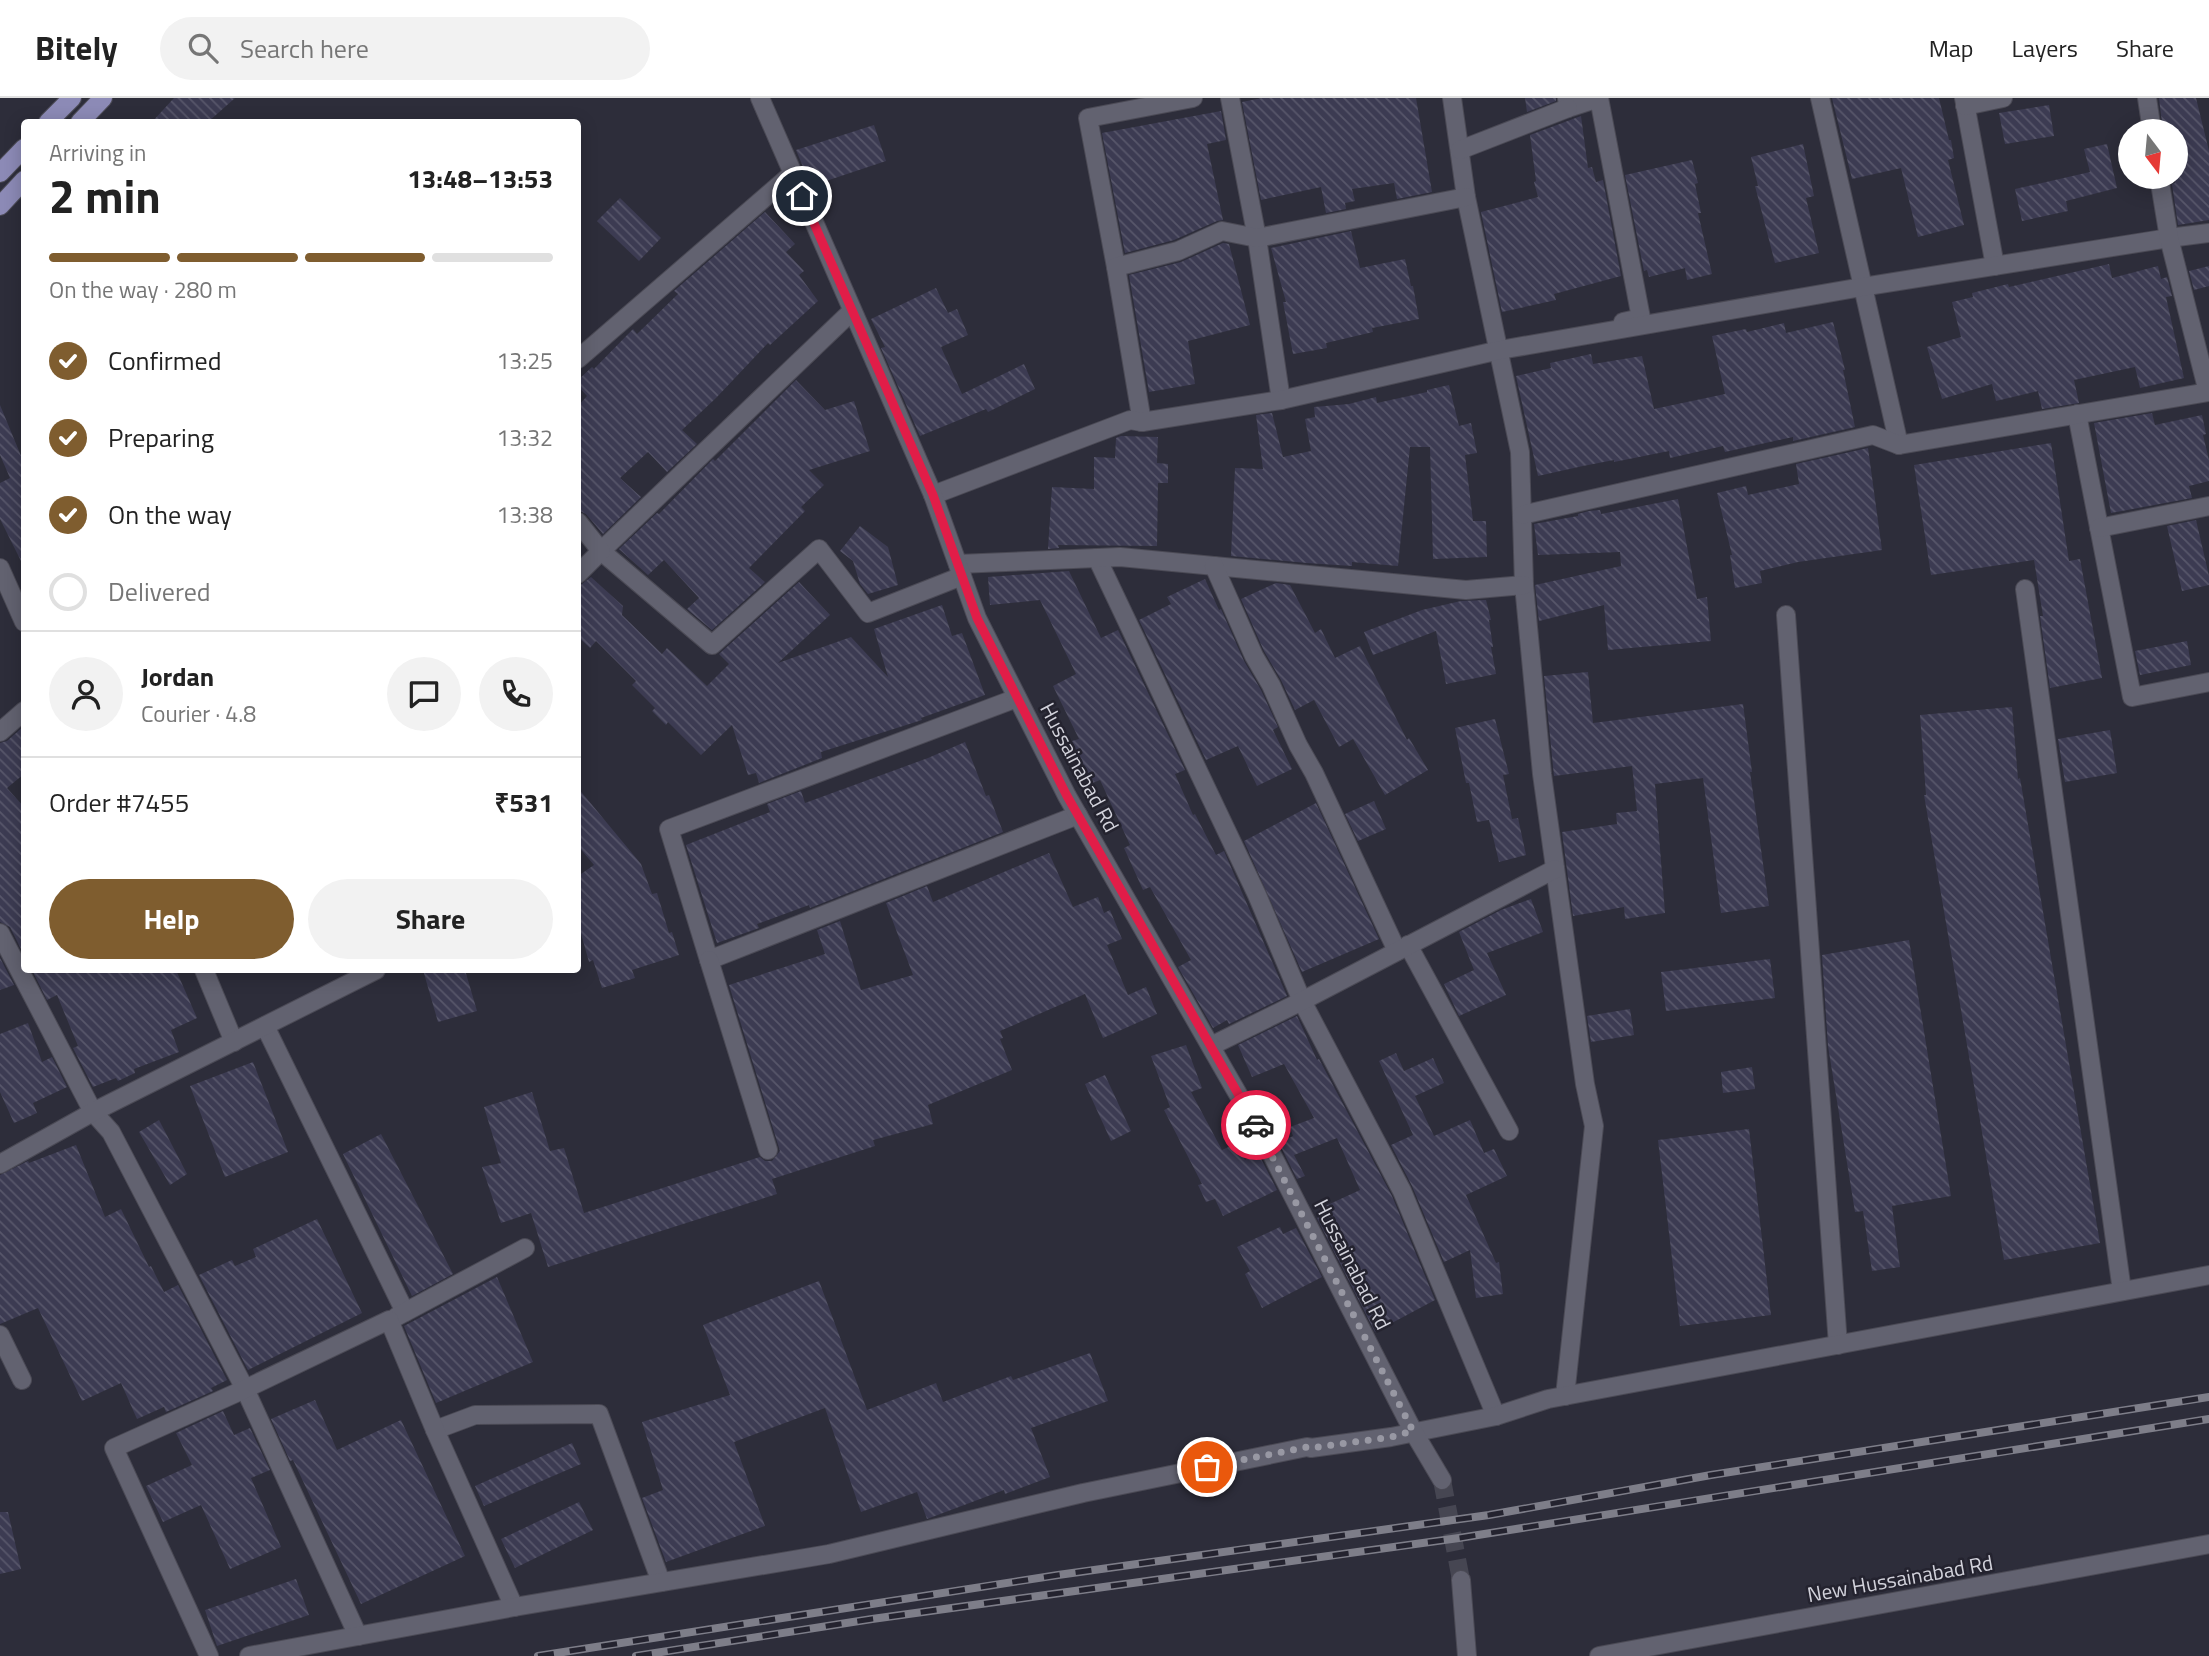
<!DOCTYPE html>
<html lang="en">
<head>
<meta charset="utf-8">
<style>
  :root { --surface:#fff; --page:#f2f2f2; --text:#222; --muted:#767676; --line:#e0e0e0; --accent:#7f5d2f }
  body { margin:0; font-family:"Titillium Web",sans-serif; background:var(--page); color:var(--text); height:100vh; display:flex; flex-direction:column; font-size:26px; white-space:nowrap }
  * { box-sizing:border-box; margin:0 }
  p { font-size:23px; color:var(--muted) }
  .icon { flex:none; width:38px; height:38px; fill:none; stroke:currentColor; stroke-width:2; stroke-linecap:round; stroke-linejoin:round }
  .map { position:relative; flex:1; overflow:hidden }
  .panel { position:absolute; left:21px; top:21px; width:560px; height:854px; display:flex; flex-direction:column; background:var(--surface); border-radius:7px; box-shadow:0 4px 18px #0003 }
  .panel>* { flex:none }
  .needle { width:46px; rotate:164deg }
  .tools { position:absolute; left:2118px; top:21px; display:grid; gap:14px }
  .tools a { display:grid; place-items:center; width:70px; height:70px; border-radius:50%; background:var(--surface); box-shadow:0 4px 18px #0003; font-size:35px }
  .pin { position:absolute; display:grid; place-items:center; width:60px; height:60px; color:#fff; margin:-30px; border:4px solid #fff; border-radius:50%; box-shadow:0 2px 7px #0007 }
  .courier { position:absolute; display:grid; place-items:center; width:70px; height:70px; margin:-35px; border:5px solid #e11d48; border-radius:50%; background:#fff; color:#222; box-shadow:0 2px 9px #0007 }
  .head em { font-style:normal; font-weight:700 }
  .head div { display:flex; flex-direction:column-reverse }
  .head { display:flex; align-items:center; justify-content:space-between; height:119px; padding:0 28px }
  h1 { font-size:46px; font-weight:700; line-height:52px }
  .bar { display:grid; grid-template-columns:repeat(4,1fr); gap:10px 7px; align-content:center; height:84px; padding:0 28px }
  .bar i { height:9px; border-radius:5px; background:var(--line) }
  .bar .selected { background:var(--accent) }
  .bar p { grid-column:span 4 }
  .line { display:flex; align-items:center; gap:18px; padding:0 28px; border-top:2px solid var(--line) }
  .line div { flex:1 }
  .round { display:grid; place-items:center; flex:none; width:74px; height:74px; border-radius:37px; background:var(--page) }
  ol { padding:0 28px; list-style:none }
  li { display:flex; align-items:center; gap:21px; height:77px }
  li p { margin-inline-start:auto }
  li .icon { padding:7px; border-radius:50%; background:var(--accent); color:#fff; stroke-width:4 }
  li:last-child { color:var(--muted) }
  li i { width:38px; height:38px; border:4px solid var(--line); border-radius:50% }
  .cta { display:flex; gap:14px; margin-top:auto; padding:14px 28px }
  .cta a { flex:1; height:80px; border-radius:42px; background:var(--accent); color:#fff; font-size:28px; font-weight:700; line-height:80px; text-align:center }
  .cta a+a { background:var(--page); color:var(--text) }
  header { display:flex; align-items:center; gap:42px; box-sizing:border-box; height:98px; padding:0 35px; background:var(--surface); border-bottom:2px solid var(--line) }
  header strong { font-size:33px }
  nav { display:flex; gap:38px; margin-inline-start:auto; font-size:24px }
  .search { width:490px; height:63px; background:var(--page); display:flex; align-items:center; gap:18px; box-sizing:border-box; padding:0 24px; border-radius:38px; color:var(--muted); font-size:26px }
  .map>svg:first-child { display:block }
  .building { fill:url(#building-back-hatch) }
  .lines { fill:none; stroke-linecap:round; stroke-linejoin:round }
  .tertiary-tunnel { stroke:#464652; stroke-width:18; stroke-dasharray:18 9; stroke-linecap:butt }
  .minor-casing { stroke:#4b4a55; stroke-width:20 }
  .tertiary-casing { stroke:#4b4a55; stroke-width:20 }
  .primary-casing { stroke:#4b4a55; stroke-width:20 }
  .minor { stroke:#626270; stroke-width:18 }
  .tertiary { stroke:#626270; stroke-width:18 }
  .primary { stroke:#8c8ab6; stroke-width:18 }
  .rail-casing { stroke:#7e7e89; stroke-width:8 }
  .rail { stroke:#24232f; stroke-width:5; stroke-dasharray:16; stroke-linecap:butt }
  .done { stroke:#9898a3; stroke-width:7; stroke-dasharray:0 12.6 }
  .route { stroke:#e11d48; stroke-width:9 }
  .labels { text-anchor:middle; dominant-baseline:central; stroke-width:5; stroke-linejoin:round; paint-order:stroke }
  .street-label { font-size:21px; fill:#d2d2db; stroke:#24232f }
</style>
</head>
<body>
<header>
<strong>Bitely</strong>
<div class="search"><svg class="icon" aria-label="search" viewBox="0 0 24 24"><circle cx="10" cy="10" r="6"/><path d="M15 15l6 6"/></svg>Search here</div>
<nav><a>Map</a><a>Layers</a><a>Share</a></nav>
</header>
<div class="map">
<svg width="2209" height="1558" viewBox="0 0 2209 1558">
  <defs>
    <pattern id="building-back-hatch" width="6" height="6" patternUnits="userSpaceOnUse" patternTransform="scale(1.75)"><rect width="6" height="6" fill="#3c3b52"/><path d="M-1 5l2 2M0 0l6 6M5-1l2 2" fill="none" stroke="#57566a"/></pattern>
  </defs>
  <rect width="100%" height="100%" fill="#2d2d3a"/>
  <!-- building -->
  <g class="building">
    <path d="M174 0H235L208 24H152Z"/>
    <path d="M1262 0H1416L1432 94 1397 101 1394 85 1352 91 1355 103 1345 105 1346 111 1326 115 1321 89 1261 102 1242 4Z"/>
    <path d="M1525 0H1556V3L1527 14Z"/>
    <path d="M1832 0H1939L1949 42H1951L1954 60 1948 62 1964 127 1918 139 1901 70 1852 81Z"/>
    <path d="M2159 0H2196L2209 53V122L2178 127 2172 86 2175 85V33H2163Z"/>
    <path d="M2049 7 2054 38 2005 46 1999 15Z"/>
    <path d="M1221 13 1226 42 1207 46 1223 122 1217 123 1174 142 1125 155 1102 35Z"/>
    <path d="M1581 18 1588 70 1592 69 1596 84 1603 82 1621 178 1554 196 1556 202 1502 214 1481 114 1538 99 1534 84 1536 83 1530 37Z"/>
    <path d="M874 27 886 63 811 88 796 52Z"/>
    <path d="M1803 46 1814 98 1806 100 1819 155 1775 165 1755 88H1758L1751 59Z"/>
    <path d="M2107 46 2117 90 2066 103 2068 113 2022 123 2015 91 2090 74 2084 51Z"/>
    <path d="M1692 62 1698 85 1695 86 1701 115H1698L1712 176 1687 182 1685 170 1649 179 1647 172 1644 173 1625 77Z"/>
    <path d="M620 100 661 140 639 163 597 123Z"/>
    <path d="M765 114 795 146 786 154 804 173 799 177 818 203 770 247 768 245 716 300 682 332 697 346 667 374 648 354 620 380 641 399 603 436 586 416 578 412V308L587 298 578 288V282L592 269 594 271 633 231 637 236 678 196 674 193Z"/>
    <path d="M1351 133 1360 170 1405 161 1411 188H1413L1419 221 1372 230 1373 234 1326 245 1327 250 1293 256 1283 204H1286L1271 150Z"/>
    <path d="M1223 145 1229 146 1250 227 1188 243 1195 286 1149 294 1129 177 1181 164Z"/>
    <path d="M2109 166 2112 180 2158 168 2161 181 2167 179 2172 198 2166 199 2184 280 2140 290 2135 269 2074 282 2079 305 2042 311 2038 293 1996 303 1992 286 1942 301 1927 249 1961 239 1952 204 1973 199 1972 195 2008 186 2009 189Z"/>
    <path d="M2209 168V188L2194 192 2189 173Z"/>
    <path d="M936 190 948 215 957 211 968 237 941 249 962 296 1024 266 1035 291 988 314 986 311 920 338 881 250 885 249 871 221Z"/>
    <path d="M1833 224 1845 272H1843L1855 329 1793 343V339L1725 354 1723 348 1670 360 1669 353 1614 364V362L1583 368 1538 378 1516 278 1551 270 1550 265 1591 256 1593 266 1642 258 1654 311 1725 296 1712 238 1746 231 1747 234 1784 225 1786 235Z"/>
    <path d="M796 282 825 312 854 303 870 353 809 372 824 387 801 409 805 413 749 470 765 484 712 532 687 511 699 500 664 462 648 477 619 451 657 415 659 416 713 361 715 363Z"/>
    <path d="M1449 287 1459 328 1471 325 1477 355 1465 357 1473 423H1486L1487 459 1433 461 1430 349H1410L1398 468 1352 464V468L1307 465 1231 458 1235 370 1263 371 1256 317 1272 315 1283 359 1311 353 1305 321 1315 319 1314 309 1349 306 1376 299 1377 305 1427 294V292Z"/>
    <path d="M0 307 24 365V469L0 421V385L10 380 0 357Z"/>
    <path d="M2152 315 2155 327 2202 317 2206 336 2203 337 2209 362V383L2189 388 2192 400 2111 415 2094 325Z"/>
    <path d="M1121 338 1158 339 1157 365 1168 366V385H1158L1157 448 1058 447 1059 450 1048 451 1052 389 1094 391V359L1115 360 1116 340Z"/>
    <path d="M2051 345 2069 463 2080 461 2102 580 2050 590 2040 518H2043L2034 462 1931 477 1914 367Z"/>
    <path d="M1868 350 1882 452 1798 464 1760 473 1762 485 1735 490 1730 457H1732L1717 395 1746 388 1748 397 1799 386 1796 366Z"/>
    <path d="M1678 401 1697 501 1707 499 1711 543 1608 552 1604 507 1539 523 1535 487 1621 468 1620 454 1538 457 1534 426 1578 418V416L1589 413 1600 412 1601 416Z"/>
    <path d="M2196 422 2209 478V487L2182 493 2167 428Z"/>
    <path d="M860 428 888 449 898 487 868 496 860 486 853 463 840 453Z"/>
    <path d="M1069 473 1101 540 1118 532 1185 672 1175 676 1193 717 1195 716 1216 757 1224 753 1287 898 1229 926 1227 922 1213 930 1178 869 1191 862 1150 789 1143 792 1124 750 1130 747 1100 682 1090 686 1072 643 1079 641 1053 588 1076 576 1040 502 990 507 988 479Z"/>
    <path d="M591 479 623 508 622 517 662 556 667 550 707 588 729 566 719 556 799 484 830 517 778 565 851 539 888 579 874 531 942 507 952 538 962 535 985 597 921 620 922 622 821 654 822 660 759 685 756 675 748 677 732 627 701 657 668 624 666 627 652 613 655 610 632 587 636 583 596 543 590 550 578 539V489Z"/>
    <path d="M1205 481 1219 512 1221 511 1244 563 1261 592 1278 629 1273 632 1292 671 1257 688 1238 648 1206 662 1139 522 1171 506 1167 499Z"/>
    <path d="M1276 485 1290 487 1315 535 1321 531 1335 560 1360 548 1407 642 1409 640 1428 672 1385 697 1353 641 1339 649 1314 602 1295 612 1281 582 1264 553 1241 501Z"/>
    <path d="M1486 502 1491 522H1489L1493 549H1491L1496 576 1446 586 1436 533 1373 557 1364 534 1422 512 1461 503Z"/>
    <path d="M2187 543 2191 567 2140 577 2135 553Z"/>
    <path d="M1588 574 1593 625 1743 606 1752 674H1750L1769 808 1721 815 1703 680 1655 686 1665 815 1625 821 1624 809 1573 818 1562 734 1617 726 1616 715 1637 713 1632 668 1554 678 1544 578Z"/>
    <path d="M2012 609 2018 681 2020 680 2100 1145 2004 1162 1924 697H1926L1920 617Z"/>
    <path d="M1495 621 1509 676 1503 677 1512 721 1518 720 1526 757 1499 764 1489 722 1477 724 1469 685H1466L1455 630Z"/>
    <path d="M24 628V676L7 690 24 709V857L10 829 0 824V645L7 643Z"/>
    <path d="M2110 632 2117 675 2065 684 2058 641Z"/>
    <path d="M965 644 986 698 989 697 1003 734 810 810 809 807 757 826 759 830 717 845 686 747 770 714 767 706 801 693 805 705 928 660Z"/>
    <path d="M578 690 641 766 652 796 657 795 669 835 672 834 679 857 632 872 635 880 602 890 593 862 589 864 578 825V778L594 767 578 748Z"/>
    <path d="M1374 703 1386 731 1358 743 1345 716Z"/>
    <path d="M1316 705 1379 841 1302 874 1244 743Z"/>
    <path d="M1049 755 1073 809 1098 799 1104 815 1110 812 1122 841 1107 847 1128 897 1146 889 1157 916 1103 940 1085 896 1000 933 1003 940 1000 941 1012 972 928 1007 933 1026 873 1042 875 1048 772 1081 777 1096 548 1169 531 1115 501 1125 482 1069 501 1065 484 1009 532 994 550 1053 564 1050 584 1115 760 1059 765 1063H772L780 1053 729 887 825 856 817 832 840 823 861 892 913 877 886 805 927 788 933 804Z"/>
    <path d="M1531 801 1543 834 1487 855 1506 897 1459 918 1444 886 1474 872 1459 834 1501 812Z"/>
    <path d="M1909 842 1951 1098 1892 1108 1900 1169 1872 1173 1863 1113 1855 1114 1828 948 1822 857Z"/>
    <path d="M0 860 14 887 0 892Z"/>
    <path d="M1770 861 1775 900 1666 913 1661 874Z"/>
    <path d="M32 872H176L197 920 171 932 179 954 134 971 135 975 118 983 116 980 93 989 73 950 78 948 57 897 47 902Z"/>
    <path d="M423 872H465L477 913 438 924Z"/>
    <path d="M1630 911 1634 937 1591 944 1587 918Z"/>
    <path d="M1297 918 1317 962 1319 961 1392 1098 1435 1202 1375 1234 1317 1120 1324 1116 1321 1110 1360 1092 1337 1040 1294 1057 1305 1078 1297 1081 1279 1045 1293 1038 1290 1029 1314 1020 1284 966 1252 979 1238 947Z"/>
    <path d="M28 925 42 964 52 959 67 989 33 1005 37 1015 14 1025 0 994V936Z"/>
    <path d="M1186 947 1202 990 1191 994 1222 1052 1237 1045 1245 1062 1258 1055 1277 1092 1223 1118 1215 1101 1206 1104 1198 1087 1202 1086 1164 1012 1170 1009 1151 958Z"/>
    <path d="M1396 955 1404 973 1433 960 1444 985 1415 998 1434 1038 1470 1022 1484 1055 1494 1051 1507 1078 1466 1097 1496 1165 1499 1164 1503 1196 1476 1200 1470 1152 1444 1164 1412 1088 1391 1047 1413 1037 1379 963Z"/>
    <path d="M253 964 288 1054 225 1079 190 988Z"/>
    <path d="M1752 969 1755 991 1723 995 1721 974Z"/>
    <path d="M1105 977 1131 1033 1111 1043 1085 986Z"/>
    <path d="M159 1022 187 1076 170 1087 139 1034Z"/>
    <path d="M1749 1031 1771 1217 1680 1228 1658 1042Z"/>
    <path d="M381 1036 453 1176 412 1198 343 1056Z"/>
    <path d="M76 1047 105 1119 121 1111 149 1169 151 1168 164 1194 178 1187 227 1282 211 1290 213 1293 166 1314 164 1309 137 1321 121 1285 82 1303 38 1210 0 1226V1077L28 1063 29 1065Z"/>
    <path d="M317 1121 362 1215 248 1272 199 1177 232 1162 235 1168 256 1159 253 1151Z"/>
    <path d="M1280 1129 1283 1136 1296 1130 1322 1179 1262 1210 1245 1176 1250 1173 1237 1149Z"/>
    <path d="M497 1179 533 1264 436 1305 404 1228Z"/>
    <path d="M819 1183 867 1312 936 1285 943 1304 1011 1278 1013 1282 1090 1255 1108 1303 1031 1330 1050 1379 1005 1396 1004 1392 927 1421 917 1394 861 1414 825 1310 734 1344 765 1428 666 1464 642 1400 663 1392 642 1324 730 1297 703 1227Z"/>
    <path d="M315 1302 337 1352 401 1322 465 1458 361 1506 293 1362 290 1363 271 1321Z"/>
    <path d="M223 1313 234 1337 250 1330 270 1372 251 1380 281 1449 230 1471 201 1407 163 1424 146 1388 192 1367 176 1335Z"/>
    <path d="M572 1345 581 1366 484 1408 475 1388Z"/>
    <path d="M579 1404 593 1432 515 1470 501 1441Z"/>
    <path d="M0 1414H8L21 1471 0 1476Z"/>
    <path d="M296 1481 309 1517 217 1548 205 1512Z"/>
  </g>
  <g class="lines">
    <!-- tertiary-tunnel -->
    <path class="tertiary-tunnel" d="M1442 1382 1461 1482"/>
    <!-- minor casing -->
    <g class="minor-casing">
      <g id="minor">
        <path d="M1230 0 1257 140 1281 302"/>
        <path d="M1452 0 1466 99 1520 354 1524 487 1542 676 1585 986 1594 1028 1565 1298"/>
        <path d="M1567 0 1568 10 1599 0 1641 220 1623 224"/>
        <path d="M1820 0 1899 347"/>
        <path d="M1964 0 1995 168"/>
        <path d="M2147 0 2152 33"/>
        <path d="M1965 8 2003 0"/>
        <path d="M1460 52 1568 10"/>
        <path d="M1116 169 1088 20 1193 0"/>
        <path d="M852 213 601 453 712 547 819 451 868 515 962 478"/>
        <path d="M578 261 792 76"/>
        <path d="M2077 316 2132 599 2209 584"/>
        <path d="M1142 324 1116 169 1178 153 1222 133 1257 140 1466 99"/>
        <path d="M933 397 1130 322 1142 324 1281 302 1500 252 1862 189 2169 140 2209 135"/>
        <path d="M1522 417 1873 337 1899 347 2208 294 2169 140 2159 79"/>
        <path d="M578 424 601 453 578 476"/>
        <path d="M2099 430 2209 408"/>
        <path d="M1097 460 1257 797 1302 903 1402 1093 1496 1318"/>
        <path d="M958 466 1120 459 1466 492 1524 487"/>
        <path d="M1214 468 1254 558 1271 587 1298 647 1314 675 1397 853"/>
        <path d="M0 470 24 524"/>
        <path d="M2025 491 2122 1193"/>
        <path d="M1786 517 1838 1247"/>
        <path d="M1017 600 669 731 709 862 1078 717"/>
        <path d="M0 634 24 613"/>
        <path d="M0 835 93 1014 111 1034 245 1291 358 1538"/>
        <path d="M1408 847 1509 1033"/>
        <path d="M709 862 768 1052"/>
        <path d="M204 872 234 944"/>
        <path d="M265 928 405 1214"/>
        <path d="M1211 948 1302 903 1555 771"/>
        <path d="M0 1066 93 1014 376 872"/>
        <path d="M396 1219 525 1150"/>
        <path d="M0 1237 22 1282"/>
        <path d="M435 1332 475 1317 599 1316 661 1484"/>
        <path d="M209 1558 114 1350 245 1291 389 1222 435 1332 514 1509"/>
        <path d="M249 1558 514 1509 829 1456 1083 1395 1307 1349 1311 1350 1391 1339 1496 1318 1548 1301 2209 1177"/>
      </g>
    </g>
    <!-- tertiary casing -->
    <g class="tertiary-casing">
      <g id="tertiary">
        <path d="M760 0 933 397 977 520 1067 698 1266 1045 1413 1333 1442 1382"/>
        <path d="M1461 1482 1467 1558"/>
        <path d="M1599 1558 2209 1446"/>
      </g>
    </g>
    <!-- primary casing -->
    <g class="primary-casing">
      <g id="primary">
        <path d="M48 24 72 0"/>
        <path d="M80 24 103 0"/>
        <path d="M0 75 24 50"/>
        <path d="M0 108 24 82"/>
      </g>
    </g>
    <!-- minor -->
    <use href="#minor" class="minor"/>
    <!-- tertiary -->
    <use href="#tertiary" class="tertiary"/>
    <!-- primary -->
    <use href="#primary" class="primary"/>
    <!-- rail casing -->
    <g class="rail-casing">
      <g id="rail">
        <path d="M538 1558 1058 1477 1489 1417 1711 1377 2209 1299"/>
        <path d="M636 1558 872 1521 1459 1440 2209 1321"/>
      </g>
    </g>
    <!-- rail -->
    <use href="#rail" class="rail"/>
  </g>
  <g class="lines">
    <!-- done -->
    <path class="done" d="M1207 1369 1307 1349 1311 1350 1391 1339 1413 1333 1256 1027"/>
    <!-- route -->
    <path class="route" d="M802 98 933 397 977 520 1067 698 1256 1027"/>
  </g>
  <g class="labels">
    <!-- street labels -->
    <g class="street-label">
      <text transform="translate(1080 669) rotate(62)">Hussainabad Rd</text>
      <text transform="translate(1353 1166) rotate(63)">Hussainabad Rd</text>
      <text transform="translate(1900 1480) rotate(-10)">New Hussainabad Rd</text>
    </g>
  </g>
</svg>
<div class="tools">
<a><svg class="needle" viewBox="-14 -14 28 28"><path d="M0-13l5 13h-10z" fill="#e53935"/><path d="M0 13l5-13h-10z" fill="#767676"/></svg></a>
</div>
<div class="pin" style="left:1207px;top:1369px;background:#ea580c"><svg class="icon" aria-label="bag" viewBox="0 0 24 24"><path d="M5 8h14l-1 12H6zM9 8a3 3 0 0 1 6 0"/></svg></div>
<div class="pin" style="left:802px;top:98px;background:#1f2937"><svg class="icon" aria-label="home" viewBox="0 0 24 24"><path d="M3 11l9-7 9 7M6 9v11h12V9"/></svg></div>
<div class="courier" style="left:1256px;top:1027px"><svg class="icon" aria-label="car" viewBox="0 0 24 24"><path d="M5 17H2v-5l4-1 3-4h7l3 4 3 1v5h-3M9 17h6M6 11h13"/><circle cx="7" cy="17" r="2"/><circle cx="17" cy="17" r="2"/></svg></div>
<section class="panel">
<div class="head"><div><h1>2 min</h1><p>Arriving in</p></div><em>13:48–13:53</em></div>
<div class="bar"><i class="selected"></i><i class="selected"></i><i class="selected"></i><i></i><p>On the way · 280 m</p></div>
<ol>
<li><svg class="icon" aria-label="check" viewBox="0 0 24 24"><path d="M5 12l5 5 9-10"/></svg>Confirmed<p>13:25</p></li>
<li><svg class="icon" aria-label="check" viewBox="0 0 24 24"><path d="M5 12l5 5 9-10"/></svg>Preparing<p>13:32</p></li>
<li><svg class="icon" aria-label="check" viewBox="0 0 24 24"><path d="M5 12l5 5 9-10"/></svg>On the way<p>13:38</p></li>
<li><i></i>Delivered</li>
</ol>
<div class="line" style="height:126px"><a class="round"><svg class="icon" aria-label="person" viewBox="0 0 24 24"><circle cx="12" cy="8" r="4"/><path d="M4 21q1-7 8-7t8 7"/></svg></a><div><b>Jordan</b><p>Courier · 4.8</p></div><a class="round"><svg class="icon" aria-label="chat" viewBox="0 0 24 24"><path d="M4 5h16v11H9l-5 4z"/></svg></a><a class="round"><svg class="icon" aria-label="phone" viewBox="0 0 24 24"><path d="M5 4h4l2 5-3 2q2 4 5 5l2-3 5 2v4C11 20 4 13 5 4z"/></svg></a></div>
<div class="line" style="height:91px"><div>Order #7455</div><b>₹531</b></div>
<div class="cta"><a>Help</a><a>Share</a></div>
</section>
</div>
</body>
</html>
